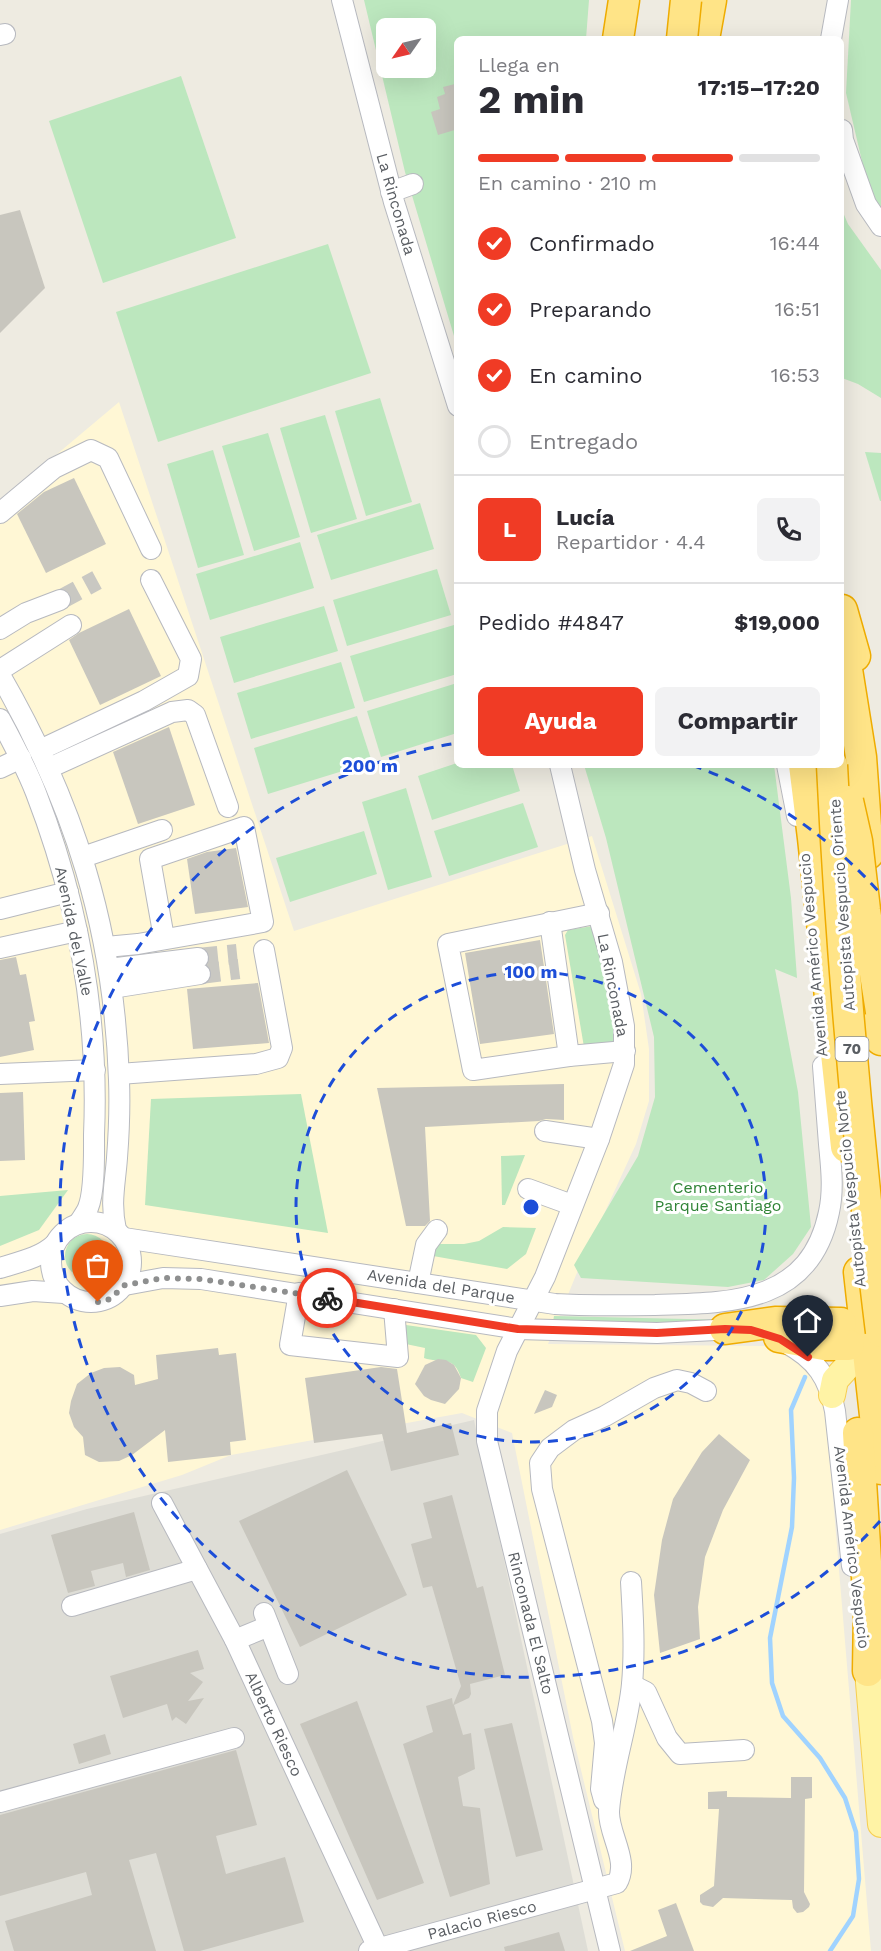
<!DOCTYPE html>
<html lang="es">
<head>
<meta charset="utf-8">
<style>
  :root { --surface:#fff; --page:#f2f2f3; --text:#2b2b33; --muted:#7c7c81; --line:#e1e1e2; --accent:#f03b25 }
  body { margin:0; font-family:"Work Sans",sans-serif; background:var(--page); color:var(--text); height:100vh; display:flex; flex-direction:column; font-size:22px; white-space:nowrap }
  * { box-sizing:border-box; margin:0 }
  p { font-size:20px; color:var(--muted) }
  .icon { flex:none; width:33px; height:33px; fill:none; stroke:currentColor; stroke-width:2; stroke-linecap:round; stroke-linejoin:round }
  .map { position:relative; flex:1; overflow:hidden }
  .sheet { position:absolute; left:454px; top:36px; width:390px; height:732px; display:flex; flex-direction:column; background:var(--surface); border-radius:9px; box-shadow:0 6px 24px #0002 }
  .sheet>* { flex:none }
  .needle { width:39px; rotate:236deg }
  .controls { position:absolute; left:376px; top:18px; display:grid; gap:12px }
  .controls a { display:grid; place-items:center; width:60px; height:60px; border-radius:9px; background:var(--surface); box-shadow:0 6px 24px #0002; font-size:30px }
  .pin { position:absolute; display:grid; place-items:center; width:51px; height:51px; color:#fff; margin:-62px -26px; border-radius:50% 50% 50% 0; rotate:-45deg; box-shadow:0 0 6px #0007 }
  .pin .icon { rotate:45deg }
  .courier { position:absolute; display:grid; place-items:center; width:60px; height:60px; margin:-30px; border:4px solid #f03b25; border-radius:50%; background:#fff; color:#222; box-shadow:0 2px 8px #0007 }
  .overview em { font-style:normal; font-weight:700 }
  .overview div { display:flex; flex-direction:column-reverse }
  .overview { display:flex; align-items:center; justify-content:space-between; height:102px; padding:0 24px }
  h1 { font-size:39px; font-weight:700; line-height:45px }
  .bar { display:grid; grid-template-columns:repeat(4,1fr); gap:9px 6px; align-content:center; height:72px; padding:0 24px }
  .bar i { height:8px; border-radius:4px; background:var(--line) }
  .bar .current { background:var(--accent) }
  .bar p { grid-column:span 4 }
  .line { display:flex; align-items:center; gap:15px; padding:0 24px; border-top:2px solid var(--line) }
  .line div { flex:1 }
  .round { display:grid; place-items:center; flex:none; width:63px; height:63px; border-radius:9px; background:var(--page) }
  ol { padding:0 24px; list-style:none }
  li { display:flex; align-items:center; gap:18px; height:66px }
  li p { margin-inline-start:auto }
  li .icon { padding:6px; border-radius:50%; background:var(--accent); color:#fff; stroke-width:4 }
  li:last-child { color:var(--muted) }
  li i { width:33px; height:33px; border:3px solid var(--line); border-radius:50% }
  .action { display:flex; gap:12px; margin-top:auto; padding:12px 24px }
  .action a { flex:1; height:69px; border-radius:9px; background:var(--accent); color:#fff; font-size:24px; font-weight:700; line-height:69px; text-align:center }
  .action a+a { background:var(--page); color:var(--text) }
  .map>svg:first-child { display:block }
  .commercial { fill:#fff7d5 }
  .industrial { fill:#deddd6 }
  .green { fill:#bce7be; fill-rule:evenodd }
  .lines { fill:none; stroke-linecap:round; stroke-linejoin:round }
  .stream { stroke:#a0d3ff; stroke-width:4.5 }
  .building { fill:#c8c6be }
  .minor-tunnel { stroke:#c9c8c2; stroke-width:20; stroke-dasharray:20 10; stroke-linecap:butt }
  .minor-casing { stroke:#b7b9bf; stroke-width:22 }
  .major-casing { stroke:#f7ce51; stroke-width:28 }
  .highway-casing { stroke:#efac00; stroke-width:33 }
  .minor { stroke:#fff; stroke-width:20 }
  .major { stroke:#fff3a5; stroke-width:26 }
  .highway { stroke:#ffe487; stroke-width:30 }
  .highway-bridge-casing { stroke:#efac00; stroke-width:33; stroke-linecap:butt }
  .highway-bridge { stroke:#ffe487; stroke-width:30 }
  .done { stroke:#8e8f8f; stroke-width:6; stroke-dasharray:0 10.8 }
  .route { stroke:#f03b25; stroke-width:8 }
  .ring { fill:none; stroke:#1d4ed8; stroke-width:3; stroke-dasharray:10 8 }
  .labels { text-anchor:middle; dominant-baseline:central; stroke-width:6; stroke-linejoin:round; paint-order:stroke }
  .shield { fill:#fff; stroke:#8c8e92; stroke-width:1.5 }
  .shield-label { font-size:15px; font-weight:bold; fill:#5a5e63 }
  .street-label { font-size:16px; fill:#5a5e63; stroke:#fff }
  .park-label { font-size:16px; fill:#308437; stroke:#fff }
  .centre { fill:#1d4ed8; stroke:#fff; stroke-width:3 }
  .ring-label { font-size:18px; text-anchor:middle; font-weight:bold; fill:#1d4ed8; stroke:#fff; stroke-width:6; stroke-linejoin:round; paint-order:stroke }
</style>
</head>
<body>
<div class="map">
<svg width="881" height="1951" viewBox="0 0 881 1951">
  <rect width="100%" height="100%" fill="#eeebe1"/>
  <!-- commercial -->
  <path class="commercial" d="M119 402 294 931 592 836 641 994 649 1049V1101L636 1144 576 1275 548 1344 772 1346 799 1356 811 1372 826 1415 871 1951H625L573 1737 512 1433 462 1413 231 1455 182 1475 0 1530V502Z"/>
  <!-- industrial -->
  <path class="industrial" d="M474 1420 588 1951H0V1534L87 1509Z"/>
  <!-- green -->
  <g class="green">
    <path d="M364 0H589L586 39H458L457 346 405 172ZM387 28H426V68H387Z"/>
    <path d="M851 0H881V209L869 191 846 93Z"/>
    <path d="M181 76 236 238 103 283 49 121Z"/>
    <path d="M842 210 848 224 881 270V398L858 384 842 378Z"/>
    <path d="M328 244 371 373 158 442 116 312Z"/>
    <path d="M380 398 412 502 366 516 335 411Z"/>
    <path d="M325 415 357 519 311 533 280 428Z"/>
    <path d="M268 433 300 537 254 551 222 446Z"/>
    <path d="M213 450 244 555 198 568 167 464Z"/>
    <path d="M865 452 881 453V501H880Z"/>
    <path d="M420 503 434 549 331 580 317 535Z"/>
    <path d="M300 542 314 588 210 620 196 574Z"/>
    <path d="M437 569 451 615 347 646 333 600Z"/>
    <path d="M324 606 338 651 234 683 220 637Z"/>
    <path d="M454 625 457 637V674L364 702 350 656Z"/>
    <path d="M341 662 355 708 251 739 237 693Z"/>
    <path d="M457 683V733L381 757 367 711Z"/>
    <path d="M357 716 372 762 268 794 254 748Z"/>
    <path d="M457 763 458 765H512L520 791 432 820 418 776Z"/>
    <path d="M584 765H774L791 898 797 978 775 969 798 1092 811 1227 793 1254 764 1280 728 1287 581 1278 574 1265 638 1156 655 1097 654 1037 606 838Z"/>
    <path d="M406 788 432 877 388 890 362 802Z"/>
    <path d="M523 803 538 847 449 876 434 831Z"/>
    <path d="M364 831 377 874 290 902 276 858Z"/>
    <path d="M593 926 614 1017 616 1044 584 1047 565 935 568 930Z"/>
    <path d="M301 1094 328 1233 145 1205 151 1099Z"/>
    <path d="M525 1155 505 1205H502L501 1156Z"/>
    <path d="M68 1190 39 1230 0 1246V1196Z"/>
    <path d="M503 1227 536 1228 526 1254 507 1269 433 1256 438 1244H464L479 1241Z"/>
    <circle cx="87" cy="1256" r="22"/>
    <path d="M554 1316 731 1320 681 1325 553 1322Z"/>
    <path d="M399 1324 476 1335 486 1348 473 1382 461 1378C454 1354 440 1364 424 1358L425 1348 401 1343Z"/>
  </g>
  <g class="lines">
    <!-- stream -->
    <path class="stream" d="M805 1377 791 1410 794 1478 792 1527 770 1638 772 1683 783 1716 820 1758 845 1798 856 1832 859 1879 853 1916 830 1951"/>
  </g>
  <!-- building -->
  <g class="building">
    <path d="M455 84 458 91V129L438 135 431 112 440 109 437 97 445 94 443 87Z"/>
    <path d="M20 210 45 288 0 333V215Z"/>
    <path d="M74 478 106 544 46 573 17 514 44 492Z"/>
    <path d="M129 609 161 676 100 705 69 640 79 633Z"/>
    <path d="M169 727 195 805 138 824 113 752Z"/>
    <path d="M236 848 248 907 195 914 187 859 207 852Z"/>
    <path d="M540 940 554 1034 480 1044 465 953Z"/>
    <path d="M16 957 20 975 26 974 35 1021 29 1022 34 1050 0 1057V960Z"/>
    <path d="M258 983 269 1043 193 1049 187 989Z"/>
    <path d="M564 1084V1120L546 1119 539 1121 425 1127 430 1221 425 1226H406L377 1088Z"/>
    <path d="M23 1092 25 1160 0 1161V1093Z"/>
    <path d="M218 1348 219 1355 236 1353 246 1440 230 1442 231 1455 168 1462 165 1430 132 1455 119 1461 99 1462 85 1455 83 1437 74 1427 69 1413 71 1401 77 1384 91 1373 104 1368 120 1367 134 1375 135 1385 158 1379 156 1355Z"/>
    <path d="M438 1359 446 1360 454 1365 461 1378 459 1389 445 1404 431 1400 424 1396 415 1384 425 1365Z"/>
    <path d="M381 1367 397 1369 407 1433 451 1423 459 1455 391 1471 382 1434 314 1443 305 1378Z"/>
    <path d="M545 1390 557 1395 552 1407 534 1414Z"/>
    <path d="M719 1434 750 1460 723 1510 705 1557 698 1607 700 1639 660 1653 654 1595 662 1540 673 1499 702 1452Z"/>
    <path d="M347 1470 407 1595 300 1647 239 1521Z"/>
    <path d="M452 1495 477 1588 483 1586 505 1675 470 1684 471 1694 469 1698 454 1705 463 1735 471 1733 475 1769 458 1777 463 1806 480 1808 490 1884 450 1897 403 1744 433 1732 426 1706 452 1698 453 1705 461 1686 432 1586 423 1588 411 1544 432 1538 423 1503Z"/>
    <path d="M134 1512 150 1570 126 1577 123 1563 91 1571 95 1586 68 1593 51 1535Z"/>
    <path d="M198 1650 204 1669 190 1673 203 1682 188 1701 204 1698 186 1724 176 1717 172 1721 167 1704 123 1718 110 1676Z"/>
    <path d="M357 1701 424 1883 377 1900 300 1724Z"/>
    <path d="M512 1723 543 1850 516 1857 484 1729Z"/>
    <path d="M105 1734 111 1754 79 1764 73 1744Z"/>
    <path d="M236 1750 257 1825 216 1836 226 1874 285 1857 304 1922 200 1951H184L156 1853 129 1860 156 1951H14L5 1921 92 1895 86 1872 0 1896V1815Z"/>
    <path d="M791 1777H812V1798L805 1799 804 1892 810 1904 809 1907 803 1912 797 1913 793 1908 792 1900 723 1898 713 1907 703 1905 700 1902V1895L714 1886 719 1809H708V1792L727 1791V1797L791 1798Z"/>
    <path d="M676 1903 694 1951H630L667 1936 658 1910Z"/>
    <path d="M559 1932 565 1951H505L504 1947Z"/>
  </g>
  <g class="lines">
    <!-- minor-tunnel -->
    <g class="minor-tunnel">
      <path d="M60 600 97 580"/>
      <path d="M198 958 237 954"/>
      <path d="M200 974 239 969"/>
    </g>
    <!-- minor casing -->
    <g class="minor-casing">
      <g id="minor">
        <path d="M342 0 394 202 458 406"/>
        <path d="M0 35 5 34"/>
        <path d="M831 39 838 0"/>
        <path d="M842 130 843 140 866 204 881 226"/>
        <path d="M391 192 413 184"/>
        <path d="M0 513 54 468 91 450 108 458 151 549"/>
        <path d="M0 629 26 613 60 600"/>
        <path d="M0 670 71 625"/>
        <path d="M0 675C75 805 114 930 119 1080 120 1106 119 1132 117 1158 115 1185 110 1203 116 1230"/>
        <path d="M0 719C13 743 26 767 36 793 78 902 99 1018 94 1135 94 1154 95 1191 88 1208 86 1213 82 1218 79 1223"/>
        <path d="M40 750 144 701 188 676 191 659 151 580"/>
        <path d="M560 765 585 870 612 962 624 1026V1064L599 1139 545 1277 507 1351 487 1411V1441L610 1951"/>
        <path d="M787 765 797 816"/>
        <path d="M0 768 21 758"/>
        <path d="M49 768 172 712 188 710 195 715 228 807"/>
        <path d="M83 857 162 830"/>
        <path d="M0 909 68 892"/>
        <path d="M599 913 448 944 473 1070 569 1056 625 1051"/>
        <path d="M550 922 569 1056"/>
        <path d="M106 947 138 944 263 922 244 827 150 859 164 938"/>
        <path d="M0 948 77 931"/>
        <path d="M109 969 198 958"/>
        <path d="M112 988 200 974"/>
        <path d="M0 1074 95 1070"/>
        <path d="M119 1074 256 1064 278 1058 282 1048 264 950"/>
        <path d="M545 1131 599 1139"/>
        <path d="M528 1189 572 1205"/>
        <circle cx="91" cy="1262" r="40"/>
        <path d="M124 1238 555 1304C588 1306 621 1305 655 1305 731 1303 810 1304 829 1212 834 1189 831 1166 829 1144 827 1118 825 1092 823 1066"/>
        <path d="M0 1268C19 1262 40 1258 55 1244"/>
        <path d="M418 1283 426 1245 437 1230"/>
        <path d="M125 1285 163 1278 201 1279 518 1329 657 1333 735 1329"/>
        <path d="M299 1293 290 1345 398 1357 394 1309"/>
        <path d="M0 1296 33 1291 64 1293"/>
        <path d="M786 1343C816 1359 829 1378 835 1411L852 1566"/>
        <path d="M162 1503 235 1640 378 1948"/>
        <path d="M72 1606 197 1569"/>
        <path d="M264 1613 288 1674"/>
        <path d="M235 1640 269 1626"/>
        <path d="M632 1685 646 1692 667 1738 680 1754 744 1750"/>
        <path d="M604 1800 601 1789 605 1743 602 1721 542 1489 540 1463 550 1448 574 1430 605 1416 654 1388 677 1380 691 1383 706 1391"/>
        <path d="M0 1802 234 1738"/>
        <path d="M369 1951 617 1883C630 1861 608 1834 609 1811 612 1768 628 1726 632 1684 635 1650 633 1616 631 1582"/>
      </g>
    </g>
    <!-- major casing -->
    <g class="major-casing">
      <g id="major">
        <path d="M832 1395 835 1380 846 1368"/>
        <path d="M868 1671 881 1824"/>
      </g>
    </g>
    <!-- highway casing -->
    <g class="highway-casing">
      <g id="highway">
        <path d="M618 39 624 0"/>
        <path d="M704 39 711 0"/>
        <path d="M842 610 855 656"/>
        <path d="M842 638 861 757 868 854"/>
        <path d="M804 765 813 838 846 1147"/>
        <path d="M876 986 881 1040"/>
        <path d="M859 1272 881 1469"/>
        <path d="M725 1329 775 1322 841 1323"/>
        <path d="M779 1337 824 1345H849"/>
        <path d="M858 1433 869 1610 868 1671"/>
      </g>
    </g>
    <!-- minor -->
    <use href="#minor" class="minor"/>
    <!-- major -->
    <use href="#major" class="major"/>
    <!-- highway -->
    <use href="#highway" class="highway"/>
    <!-- highway-bridge casing -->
    <g class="highway-bridge-casing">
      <g id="highway-bridge">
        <path d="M682 39 686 0"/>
        <path d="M832 765C841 955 858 1144 881 1332"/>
        <path d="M848 801 857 841 865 910 881 1012"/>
      </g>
    </g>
    <!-- highway-bridge -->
    <use href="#highway-bridge" class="highway-bridge"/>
  </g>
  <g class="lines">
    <!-- done -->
    <path class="done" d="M98 1302 110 1299 125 1285 163 1278 201 1279 327 1298"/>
    <!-- route -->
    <path class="route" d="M327 1298 518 1329 657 1333 725 1329 751 1330 780 1339 808 1357"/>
  </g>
  <!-- distance rings -->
  <g class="ring">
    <circle cx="531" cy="1207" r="235"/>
    <path d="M880 1521A470 470 0 1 1 457 743M692 765A470 470 0 0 1 880 893"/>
  </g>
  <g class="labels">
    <!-- shield labels -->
    <rect class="shield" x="835.5" y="1037" width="33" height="24" rx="4.5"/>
    <g class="shield-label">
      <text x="852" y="1049">70</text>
    </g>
    <!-- street labels -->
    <g class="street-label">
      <text transform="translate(396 204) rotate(74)">La Rinconada</text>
      <text transform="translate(842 905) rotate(-94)">Autopista Vespucio Oriente</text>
      <text transform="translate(74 931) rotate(78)">Avenida del Valle</text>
      <text transform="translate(813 955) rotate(-95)">Avenida Américo Vespucio</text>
      <text transform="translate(613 985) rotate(79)">La Rinconada</text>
      <text transform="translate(850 1189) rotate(-96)">Autopista Vespucio Norte</text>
      <text transform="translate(441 1286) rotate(9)">Avenida del Parque</text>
      <text transform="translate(852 1547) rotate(83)">Avenida Américo Vespucio</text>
      <text transform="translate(531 1623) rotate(76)">Rinconada El Salto</text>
      <text transform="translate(274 1724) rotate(65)">Alberto Riesco</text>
      <text transform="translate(482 1920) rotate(-15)">Palacio Riesco</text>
    </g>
    <!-- park labels -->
    <g class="park-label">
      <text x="718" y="1187">Cementerio<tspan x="718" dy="18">Parque Santiago</tspan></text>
    </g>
  </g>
  <circle cx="531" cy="1207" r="9" class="centre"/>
  <g class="ring-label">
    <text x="370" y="772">200 m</text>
    <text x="531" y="978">100 m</text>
  </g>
</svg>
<div class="controls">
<a><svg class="needle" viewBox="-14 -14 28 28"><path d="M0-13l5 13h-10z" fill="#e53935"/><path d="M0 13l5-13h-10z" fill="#7c7c81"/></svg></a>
</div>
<div class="pin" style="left:98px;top:1302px;background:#ea580c"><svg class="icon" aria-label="bag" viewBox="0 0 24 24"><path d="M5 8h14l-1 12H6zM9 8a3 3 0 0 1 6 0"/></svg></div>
<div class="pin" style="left:808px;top:1357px;background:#1f2937"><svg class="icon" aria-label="home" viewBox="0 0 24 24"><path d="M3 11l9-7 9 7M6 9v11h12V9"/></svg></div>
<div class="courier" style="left:327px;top:1298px"><svg class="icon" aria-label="bike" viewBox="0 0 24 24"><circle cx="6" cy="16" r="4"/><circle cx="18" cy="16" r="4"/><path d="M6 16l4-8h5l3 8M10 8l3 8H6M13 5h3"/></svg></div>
<section class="sheet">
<div class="overview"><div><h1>2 min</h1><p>Llega en</p></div><em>17:15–17:20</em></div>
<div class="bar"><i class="current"></i><i class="current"></i><i class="current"></i><i></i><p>En camino · 210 m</p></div>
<ol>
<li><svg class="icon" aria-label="check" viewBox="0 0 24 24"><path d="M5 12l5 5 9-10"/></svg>Confirmado<p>16:44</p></li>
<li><svg class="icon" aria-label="check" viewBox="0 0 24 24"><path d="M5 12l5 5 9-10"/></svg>Preparando<p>16:51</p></li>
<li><svg class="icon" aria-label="check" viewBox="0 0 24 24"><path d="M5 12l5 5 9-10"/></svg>En camino<p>16:53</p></li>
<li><i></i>Entregado</li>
</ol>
<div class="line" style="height:108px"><b class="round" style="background:var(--accent);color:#fff">L</b><div><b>Lucía</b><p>Repartidor · 4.4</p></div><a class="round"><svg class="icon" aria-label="phone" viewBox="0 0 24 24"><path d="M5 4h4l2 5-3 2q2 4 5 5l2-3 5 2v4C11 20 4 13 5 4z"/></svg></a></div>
<div class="line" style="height:78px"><div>Pedido #4847</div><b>$19,000</b></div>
<div class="action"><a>Ayuda</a><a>Compartir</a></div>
</section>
</div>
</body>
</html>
